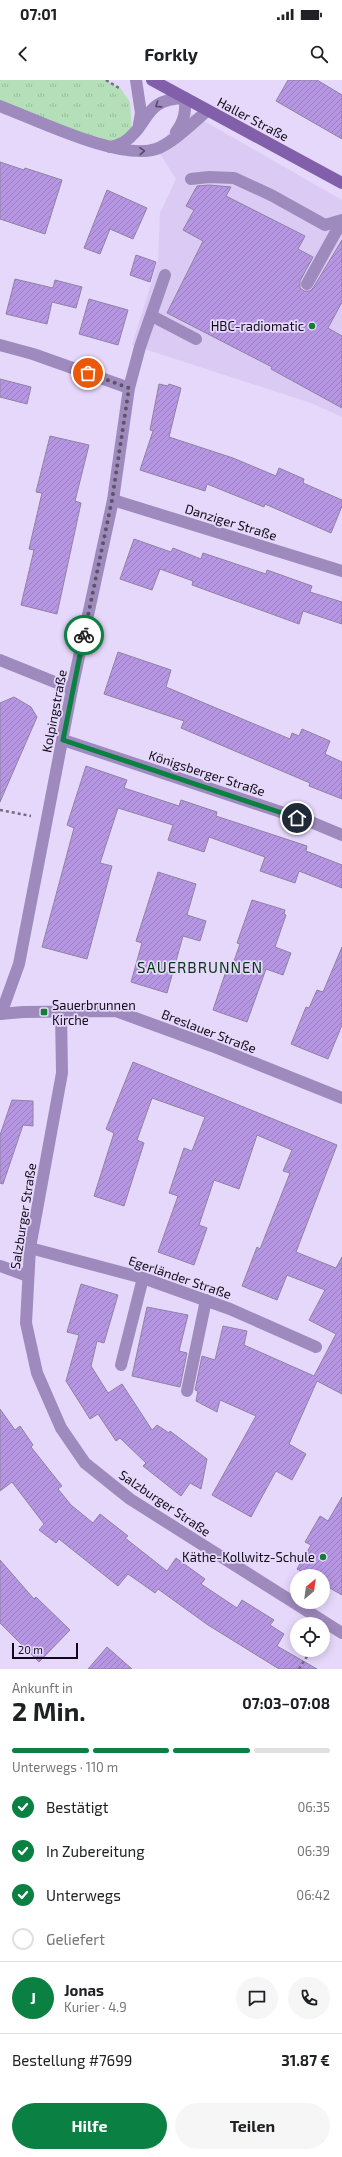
<!DOCTYPE html>
<html lang="de">
<head>
<meta charset="utf-8">
<style>
  :root { --surface:#fff; --page:#f6f6f6; --text:#202124; --muted:#757577; --line:#e0e0e0; --accent:#0b8043 }
  body { margin:0; font-family:"Exo 2",sans-serif; background:var(--page); color:var(--text); height:100vh; display:flex; flex-direction:column; font-size:15px; white-space:nowrap }
  * { box-sizing:border-box; margin:0 }
  p { font-size:13px; color:var(--muted) }
  .icon { flex:none; width:22px; height:22px; fill:none; stroke:currentColor; stroke-width:2; stroke-linecap:round; stroke-linejoin:round }
  .map { position:relative; height:1589px; overflow:hidden }
  .sheet { display:flex; flex-direction:column; background:var(--surface); flex:1 }
  .sheet>* { flex:none }
  .needle { width:26px; rotate:29deg }
  .fabs { position:absolute; left:290px; top:1489px; display:grid; gap:8px }
  .fabs a { display:grid; place-items:center; width:40px; height:40px; border-radius:50%; background:var(--surface); box-shadow:0 2px 10px #0003; font-size:20px }
  .scale { position:absolute; left:12px; bottom:10px; width:66px; box-sizing:border-box; padding-left:4px; border:2px solid #100b17; border-top:0; font-size:11px; line-height:14px; white-space:nowrap; color:#100b17; -webkit-text-stroke:3px #e6d8fb; paint-order:stroke }
  .pin { position:absolute; display:grid; place-items:center; width:34px; height:34px; color:#fff; margin:-17px; border:2px solid #fff; border-radius:50%; box-shadow:0 1px 4px #0007 }
  .courier { position:absolute; display:grid; place-items:center; width:40px; height:40px; margin:-20px; border:3px solid #0b8043; border-radius:50%; background:#fff; color:#222; box-shadow:0 1px 5px #0007 }
  .overview em { font-style:normal; font-weight:700 }
  .overview div { display:flex; flex-direction:column-reverse }
  .overview { display:flex; align-items:center; justify-content:space-between; height:68px; padding:0 12px }
  h1 { font-size:26px; font-weight:700; line-height:30px }
  .bar { display:grid; grid-template-columns:repeat(4,1fr); gap:6px 4px; align-content:center; height:48px; padding:0 12px }
  .bar i { height:5px; border-radius:3px; background:var(--line) }
  .bar .current { background:var(--accent) }
  .bar p { grid-column:span 4 }
  .line { display:flex; align-items:center; gap:10px; padding:0 12px; border-top:1px solid var(--line) }
  .line div { flex:1 }
  .round { display:grid; place-items:center; flex:none; width:42px; height:42px; border-radius:21px; background:var(--page) }
  ol { padding:0 12px; list-style:none }
  li { display:flex; align-items:center; gap:12px; height:44px }
  li p { margin-inline-start:auto }
  li .icon { padding:4px; border-radius:50%; background:var(--accent); color:#fff; stroke-width:4 }
  li:last-child { color:var(--muted) }
  li i { width:22px; height:22px; border:2px solid var(--line); border-radius:50% }
  .cta { display:flex; gap:8px; margin-top:auto; padding:8px 12px }
  .cta a { flex:1; height:46px; border-radius:24px; background:var(--accent); color:#fff; font-size:16px; font-weight:700; line-height:46px; text-align:center }
  .cta a+a { background:var(--page); color:var(--text) }
  .status { display:flex; justify-content:space-between; align-items:center; height:28px; padding:0 20px; background:var(--surface); direction:ltr }
  .status svg { height:11px; fill:currentColor }
  header { display:flex; justify-content:space-between; align-items:center; height:52px; padding:0 12px; background:var(--surface); font-size:18px; font-weight:700 }
  .map>svg:first-child { display:block }
  .built { fill:#dbcbf4 }
  .grass { fill:url(#grass-tufts) }
  .building { fill:url(#building-hatch); stroke:#8f83a2 }
  .lines { fill:none; stroke-linecap:round; stroke-linejoin:round }
  .path { stroke:#746a81; stroke-width:2.5; stroke-dasharray:3 3; stroke-linecap:butt }
  .lane { stroke:#9f8abd; stroke-width:12 }
  .street { stroke:#9f8abd; stroke-width:12 }
  .secondary { stroke:#815faa; stroke-width:12 }
  .oneway { stroke:#584a6a }
  .done { stroke:#5b5367; stroke-width:4; stroke-dasharray:0 7.2 }
  .route { stroke:#0b8043; stroke-width:5 }
  .poi-dot { fill:#137f35; stroke:#e6d8fb; stroke-width:1.5 }
  .labels { text-anchor:middle; dominant-baseline:central; stroke-width:3.5; stroke-linejoin:round; paint-order:stroke }
  .street-label { font-size:13px; fill:#100b17; stroke:#e6d8fb }
  .poi-label { font-size:13px; fill:#100b17; stroke:#e6d8fb; text-anchor:end }
  .quarter-label { font-size:15px; letter-spacing:1px; fill:#023511; stroke:#e6d8fb }
</style>
</head>
<body>
<div class="status"><b>07:01</b><svg viewBox="0 0 49 12"><path d="M0 12V9h3v3zM5 12V6h3v6zM10 12V3h3v9zM15 12V0h3v12zM26 1h20v11H26zM47 4h2v5h-2z"/></svg></div>
<header><svg class="icon" aria-label="back" viewBox="0 0 24 24"><path d="M15 5l-7 7 7 7"/></svg>Forkly<svg class="icon" aria-label="search" viewBox="0 0 24 24"><circle cx="10" cy="10" r="6"/><path d="M15 15l6 6"/></svg></header>
<div class="map">
<svg width="342" height="1589" viewBox="0 0 342 1589">
  <defs>
    <pattern id="grass-tufts" width="24" height="20" patternUnits="userSpaceOnUse"><rect width="24" height="20" fill="#b4dfb9"/><path d="M3 7l-1-3M5 7V3M7 7l1-3M15 17l-1-3M17 17v-4M19 17l1-3" fill="none" stroke="#9abe9e"/></pattern>
    <pattern id="building-hatch" width="6" height="6" patternUnits="userSpaceOnUse"><rect width="6" height="6" fill="#b696e2"/><path d="M-1 1l2-2M0 6l6-6M5 7l2-2" fill="none" stroke="#9b80c1"/></pattern>
  </defs>
  <rect width="100%" height="100%" fill="#e6d8fb"/>
  <!-- built -->
  <path class="built" d="M185 30 342 120V337L311 323 132 265 158 181 160 133 176 99 157 69Z"/>
  <!-- grass -->
  <path class="grass" d="M0 0H106L121 9 130 22 132 55 110 67 0 26Z"/>
  <!-- building -->
  <g class="building">
    <path d="M288 0H317L342 15V59L276 21Z"/>
    <path d="M0 82 24 90 25 88 62 100 45 154 0 139Z"/>
    <path d="M209 105 231 107 226 116 305 156 298 169 313 177 300 201V208L304 211H310L313 208 342 160V222L328 248 342 256V328L271 289 272 287 167 233 203 161 183 150 194 130 186 126 197 106Z"/>
    <path d="M107 110 147 128 133 159 110 149 100 174 84 168Z"/>
    <path d="M136 175 156 182 150 202 130 195Z"/>
    <path d="M15 199 53 208 55 200 82 207 76 228 52 222 47 244 6 234Z"/>
    <path d="M89 219 128 230 118 265 79 254Z"/>
    <path d="M0 299 31 307 27 324 0 317Z"/>
    <path d="M159 304 168 306 169 304 181 308 169 357 233 378 276 396 279 388 304 399 303 403 342 420V426L331 453 265 424 264 427 207 404 205 411 140 390 153 351 150 350Z"/>
    <path d="M50 356 89 365 75 421 81 423 57 534 21 525 34 470 29 469 42 413 36 412Z"/>
    <path d="M134 459 171 472 173 468 201 479 203 473 266 494 267 490 312 506 310 512 342 522V544L303 531 299 544 192 505 193 501 160 489 152 510 120 499Z"/>
    <path d="M118 572 171 590 166 607 290 659 292 653 299 656 302 649 330 661 325 674 342 682V719L309 706 310 703 181 648 184 641 104 614Z"/>
    <path d="M14 617 31 627 37 637 0 722V623Z"/>
    <path d="M86 686 127 700 124 708 179 726 181 720 217 732 216 736 307 766 306 771 342 785V808L299 791 295 803 260 791 265 777 209 757 204 772 168 760 173 745 118 728 100 783 112 786 87 879 42 867 74 748 67 745Z"/>
    <path d="M158 792 196 804 187 835 206 841 200 861 183 856 167 913 131 902 142 863 136 861Z"/>
    <path d="M252 820 285 830 284 834 286 835 275 867 291 873 283 895 266 889 247 942 213 930 225 894 229 895 240 864 237 863Z"/>
    <path d="M342 867V945L328 979 291 964 306 927 309 928 317 910 323 912Z"/>
    <path d="M133 982 337 1065 296 1172 336 1188 342 1177V1314L317 1301 289 1364 306 1374 292 1400 276 1391 251 1437 212 1415 256 1336 220 1320 217 1332 196 1321 198 1311 195 1310 202 1276 215 1280 223 1246 247 1251 244 1265 314 1296 336 1254 309 1240 325 1210 287 1195 277 1220 242 1206 257 1167 260 1169 290 1093 283 1091 292 1070 257 1055 239 1109 214 1100 199 1145 207 1148 194 1185 158 1172 178 1116 169 1113 184 1068 192 1071 205 1037 152 1018 137 1060 144 1063 124 1126 94 1116 114 1053 106 1049Z"/>
    <path d="M12 1020 33 1021V1046L23 1045 3 1104 0 1103V1055Z"/>
    <path d="M81 1204 118 1215 104 1263 97 1261 91 1286 108 1313 122 1304 152 1350 157 1345 169 1353 170 1351 207 1379 201 1409 190 1403 181 1416 143 1386 146 1383 120 1358 116 1361 98 1334 90 1339 66 1301 79 1255 67 1252Z"/>
    <path d="M147 1227 188 1235 179 1271 187 1273 180 1307 132 1296Z"/>
    <path d="M0 1329 15 1350 20 1346 33 1365 31 1367 62 1406 58 1409 71 1425 93 1443 100 1434 128 1456 125 1458 167 1491 176 1478 205 1499 201 1504 237 1528 242 1520 274 1540 270 1545 284 1554 277 1566 317 1589H279L208 1545 158 1509 155 1513 128 1494 118 1506 59 1459 56 1463 39 1450 44 1444 12 1402 0 1411Z"/>
    <path d="M342 1417V1515L323 1504V1496H310L297 1489 311 1465 305 1462 320 1436 328 1441Z"/>
    <path d="M0 1480 34 1519 36 1517 70 1550 39 1582 0 1543Z"/>
    <path d="M107 1567 132 1589H88Z"/>
  </g>
  <g class="lines">
    <!-- path -->
    <g class="path">
      <path d="M106 0 119 8"/>
      <path d="M0 730 31 736"/>
      <path d="M299 1589 311 1570"/>
    </g>
    <!-- lane -->
    <g class="lane">
      <path d="M191 99 209 97 234 98 271 115 325 145 342 140"/>
      <path d="M307 204 342 141"/>
      <path d="M152 236 196 259"/>
      <path d="M129 308 140 267 165 195"/>
      <path d="M121 1285 143 1198"/>
      <path d="M187 1311 206 1220"/>
    </g>
    <!-- street -->
    <g class="street">
      <path d="M136 0 141 33 139 44"/>
      <path d="M0 26C37 40 120 81 156 69 172 64 194 42 207 31"/>
      <path d="M110 67C115 66 120 64 124 62 151 44 142 19 185 18 186 32 184 41 176 52"/>
      <path d="M0 265 33 274 129 308 113 420 72 609 19 884 1 934"/>
      <path d="M113 420 342 491"/>
      <path d="M0 580 72 609"/>
      <path d="M63 660 311 742 342 755"/>
      <path d="M61 933 62 993 30 1168 26 1243 37 1293 61 1348 85 1383 130 1419 342 1553"/>
      <path d="M0 934 23 932 116 931 212 966 342 1018"/>
      <path d="M30 1168 143 1198 230 1229 316 1267"/>
      <path d="M0 1186 28 1196"/>
    </g>
    <!-- secondary -->
    <path class="secondary" d="M152 0 342 103"/>
  </g>
  <!-- one-way arrows -->
  <defs><path id="oneway-chevron" d="M-2-3.5L2.5 0L-2 3.5" fill="none" stroke-width="1.6" stroke-linecap="round" stroke-linejoin="round"/></defs>
  <g class="oneway">
    <use href="#oneway-chevron" transform="translate(158 25) rotate(147)"/>
    <use href="#oneway-chevron" transform="translate(142 71) rotate(-4)"/>
  </g>
  <g class="lines">
    <!-- done -->
    <path class="done" d="M84 555 112 420 129 308 88 293"/>
    <!-- route -->
    <path class="route" d="M84 555 63 660 297 738"/>
  </g>
  <!-- markers -->
  <g class="poi-dot">
    <circle cx="312" cy="246" r="4"/>
    <rect x="40" y="928" width="8" height="8" rx="2"/>
    <circle cx="323" cy="1477" r="4"/>
  </g>
  <g class="labels">
    <!-- street labels -->
    <g class="street-label">
      <text transform="translate(253 39) rotate(28)">Haller Straße</text>
      <text transform="translate(231 442) rotate(17)">Danziger Straße</text>
      <text transform="translate(54 631) rotate(-79)">Kolpingstraße</text>
      <text transform="translate(207 693) rotate(18)">Königsberger Straße</text>
      <text transform="translate(209 951) rotate(21)">Breslauer Straße</text>
      <text transform="translate(23 1136) rotate(-81)">Salzburger Straße</text>
      <text transform="translate(180 1197) rotate(19)">Egerländer Straße</text>
      <text transform="translate(165 1423) rotate(34)">Salzburger Straße</text>
    </g>
    <!-- poi labels -->
    <g class="poi-label">
      <text x="304" y="246">HBC-radiomatic</text>
      <text x="52" y="925" text-anchor="start">Sauerbrunnen<tspan x="52" dy="15">Kirche</tspan></text>
      <text x="315" y="1477">Käthe-Kollwitz-Schule</text>
    </g>
    <!-- quarter labels -->
    <g class="quarter-label">
      <text x="200" y="887">SAUERBRUNNEN</text>
    </g>
  </g>
</svg>
<div class="fabs">
<a><svg class="needle" viewBox="-14 -14 28 28"><path d="M0-13l5 13h-10z" fill="#e53935"/><path d="M0 13l5-13h-10z" fill="#757577"/></svg></a>
<a><svg class="icon" aria-label="locate" viewBox="0 0 24 24"><circle cx="12" cy="12" r="6"/><path d="M12 2v4M12 18v4M2 12h4M18 12h4"/></svg></a>
</div>
<div class="scale">20 m</div>
<div class="pin" style="left:88px;top:293px;background:#ea580c"><svg class="icon" aria-label="bag" viewBox="0 0 24 24"><path d="M5 8h14l-1 12H6zM9 8a3 3 0 0 1 6 0"/></svg></div>
<div class="pin" style="left:297px;top:738px;background:#1f2937"><svg class="icon" aria-label="home" viewBox="0 0 24 24"><path d="M3 11l9-7 9 7M6 9v11h12V9"/></svg></div>
<div class="courier" style="left:84px;top:555px"><svg class="icon" aria-label="bike" viewBox="0 0 24 24"><circle cx="6" cy="16" r="4"/><circle cx="18" cy="16" r="4"/><path d="M6 16l4-8h5l3 8M10 8l3 8H6M13 5h3"/></svg></div>
</div>
<section class="sheet">
<div class="overview"><div><h1>2 Min.</h1><p>Ankunft in</p></div><em>07:03–07:08</em></div>
<div class="bar"><i class="current"></i><i class="current"></i><i class="current"></i><i></i><p>Unterwegs · 110 m</p></div>
<ol>
<li><svg class="icon" aria-label="check" viewBox="0 0 24 24"><path d="M5 12l5 5 9-10"/></svg>Bestätigt<p>06:35</p></li>
<li><svg class="icon" aria-label="check" viewBox="0 0 24 24"><path d="M5 12l5 5 9-10"/></svg>In Zubereitung<p>06:39</p></li>
<li><svg class="icon" aria-label="check" viewBox="0 0 24 24"><path d="M5 12l5 5 9-10"/></svg>Unterwegs<p>06:42</p></li>
<li><i></i>Geliefert</li>
</ol>
<div class="line" style="height:72px"><b class="round" style="background:var(--accent);color:#fff">J</b><div><b>Jonas</b><p>Kurier · 4.9</p></div><a class="round"><svg class="icon" aria-label="chat" viewBox="0 0 24 24"><path d="M4 5h16v11H9l-5 4z"/></svg></a><a class="round"><svg class="icon" aria-label="phone" viewBox="0 0 24 24"><path d="M5 4h4l2 5-3 2q2 4 5 5l2-3 5 2v4C11 20 4 13 5 4z"/></svg></a></div>
<div class="line" style="height:52px"><div>Bestellung #7699</div><b>31.87 €</b></div>
<div class="cta"><a>Hilfe</a><a>Teilen</a></div>
</section>
</body>
</html>
